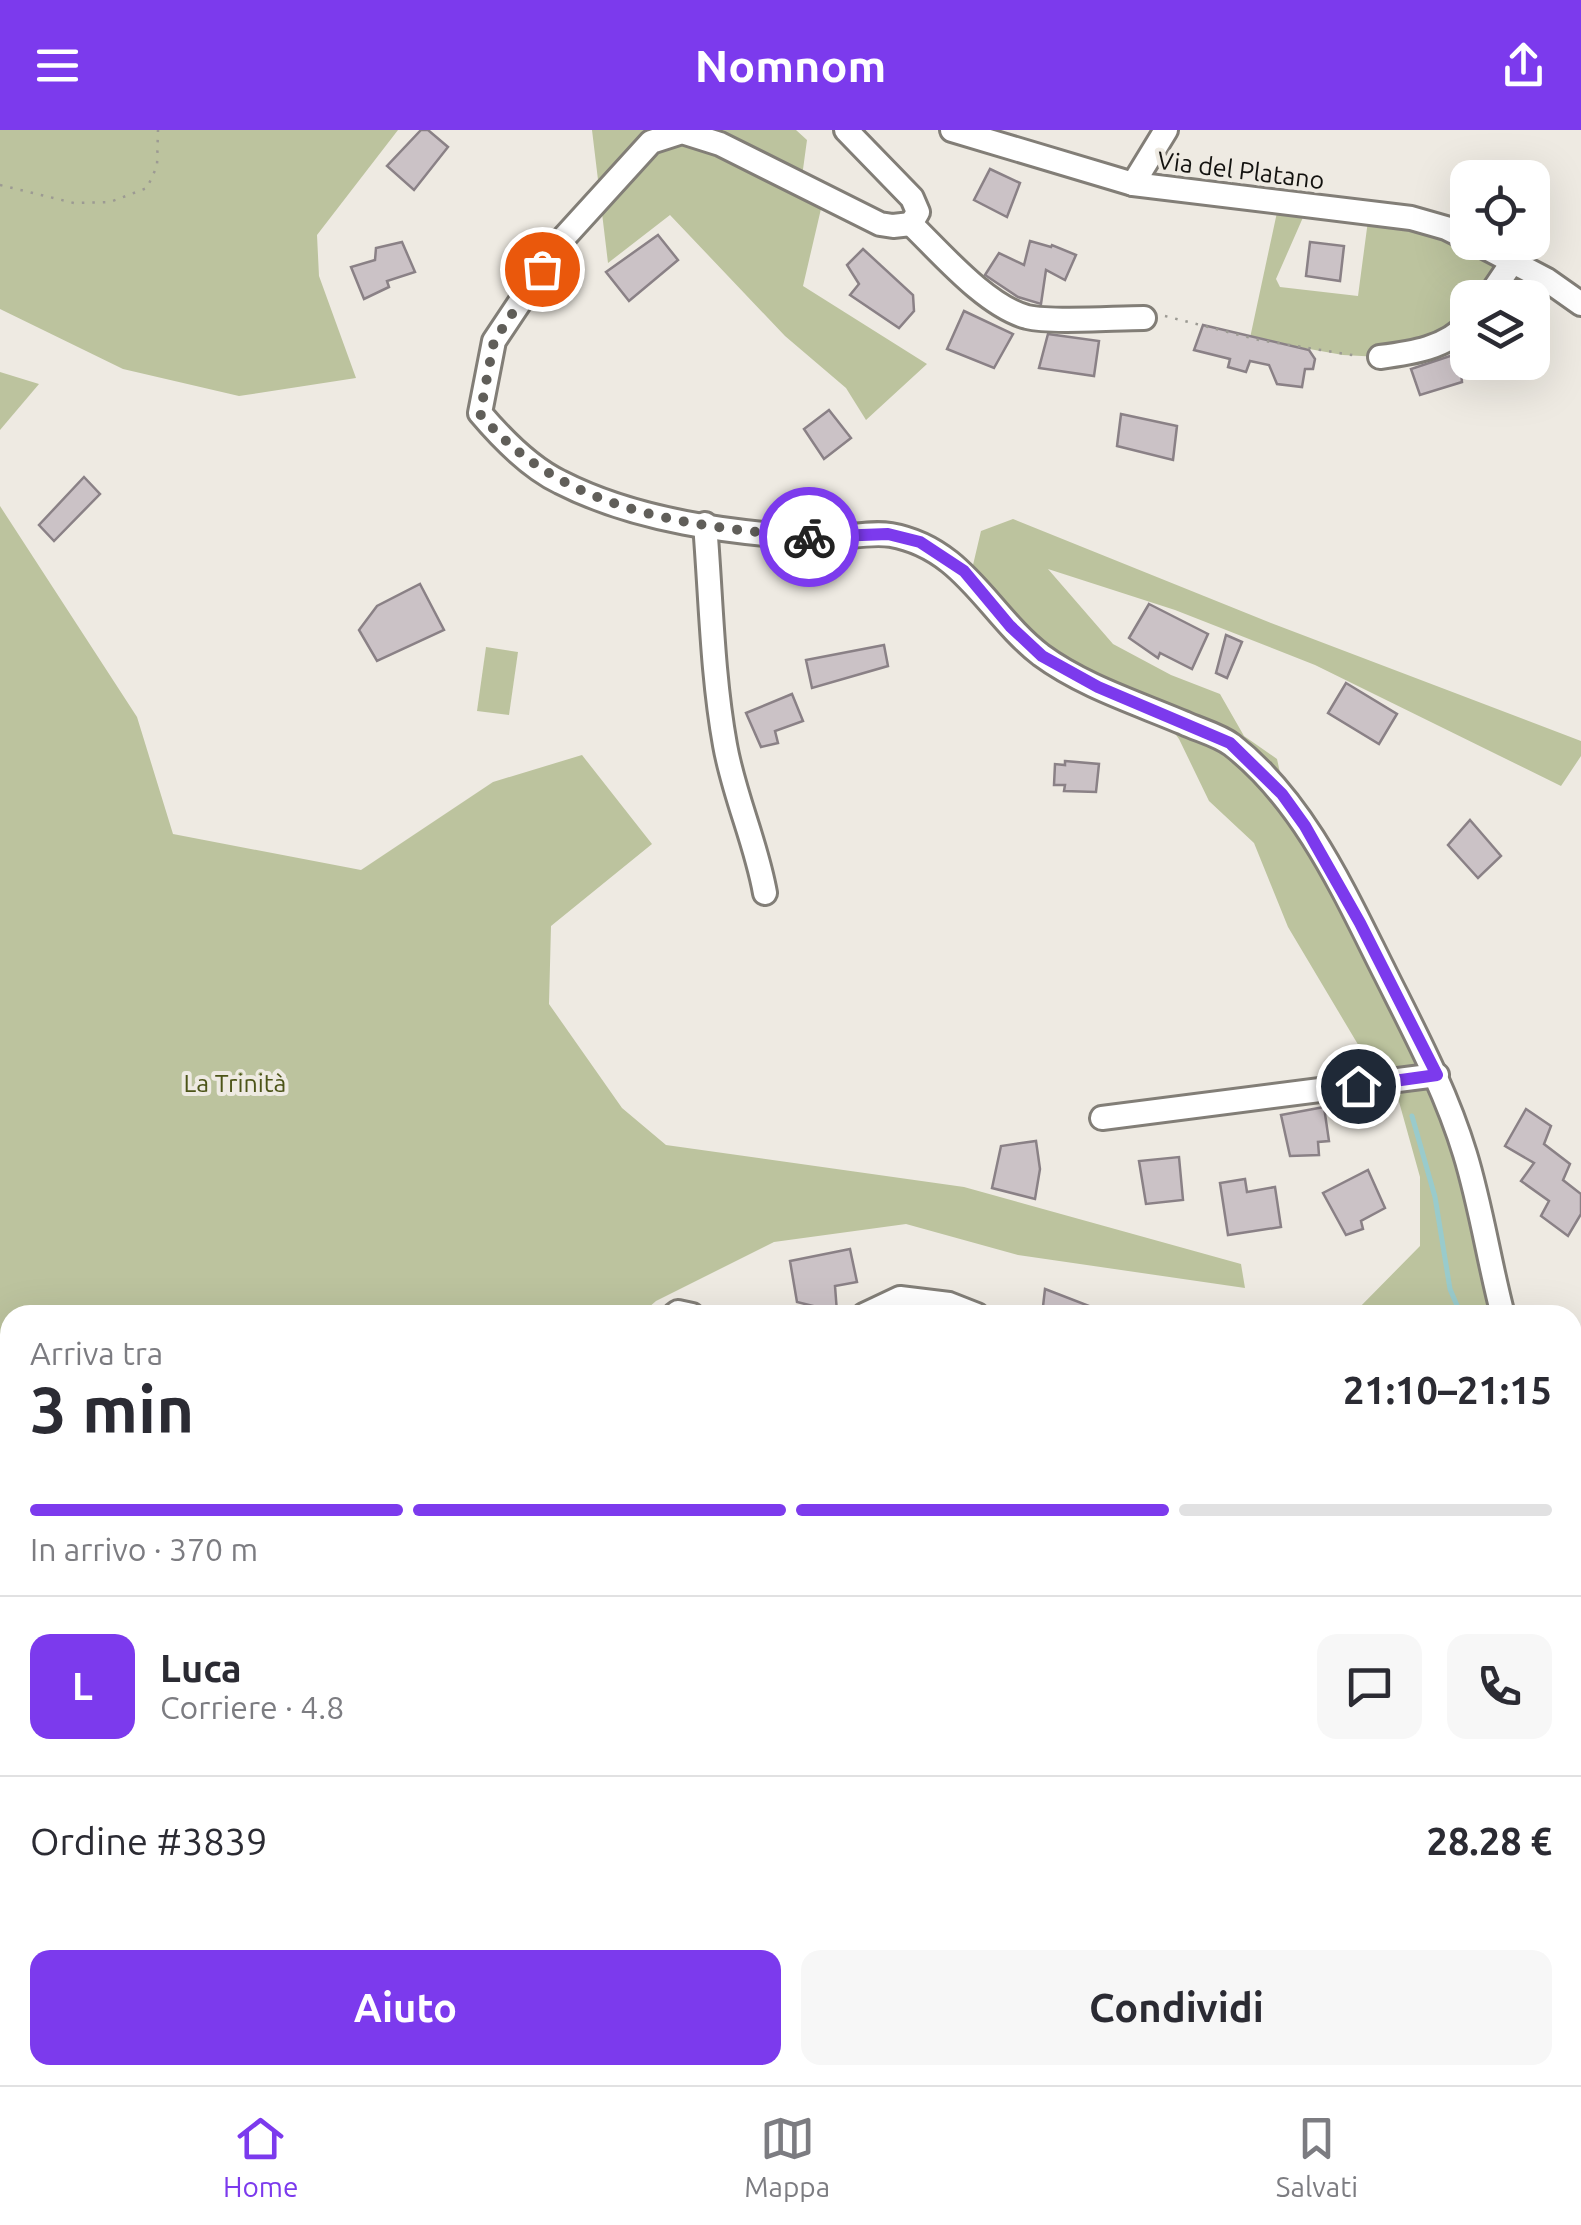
<!DOCTYPE html>
<html lang="it">
<head>
<meta charset="utf-8">
<style>
  :root { --surface:#fff; --page:#f7f7f7; --text:#2b2b33; --muted:#7c7c81; --line:#e1e1e2; --accent:#7c3aed }
  body { margin:0; font-family:Ubuntu,sans-serif; background:var(--page); color:var(--text); height:100vh; display:flex; flex-direction:column; font-size:38px; white-space:nowrap }
  * { box-sizing:border-box; margin:0 }
  p { font-size:32px; color:var(--muted) }
  .icon { flex:none; width:55px; height:55px; fill:none; stroke:currentColor; stroke-width:2; stroke-linecap:round; stroke-linejoin:round }
  .map { position:relative; flex:1; overflow:hidden }
  .drawer { position:absolute; left:0px; top:1175px; width:1582px; height:780px; display:flex; flex-direction:column; background:var(--surface); border-radius:30px 30px 0 0; box-shadow:0 10px 40px #0002 }
  .drawer>* { flex:none }
  .tools { position:absolute; left:1450px; top:30px; display:grid; gap:20px }
  .tools a { display:grid; place-items:center; width:100px; height:100px; border-radius:20px; background:var(--surface); box-shadow:0 10px 40px #0002; font-size:50px }
  .pin { position:absolute; display:grid; place-items:center; width:85px; height:85px; color:#fff; margin:-42px; border:5px solid #fff; border-radius:50%; box-shadow:0 2px 10px #0007 }
  .courier { position:absolute; display:grid; place-items:center; width:100px; height:100px; margin:-50px; border:8px solid #7c3aed; border-radius:50%; background:#fff; color:#222; box-shadow:0 2px 12px #0007 }
  .overview em { font-style:normal; font-weight:700 }
  .overview div { display:flex; flex-direction:column-reverse }
  .overview { display:flex; align-items:center; justify-content:space-between; height:170px; padding:0 30px }
  h1 { font-size:65px; font-weight:700; line-height:75px }
  .bar { display:grid; grid-template-columns:repeat(4,1fr); gap:15px 10px; align-content:center; height:120px; padding:0 30px }
  .bar i { height:12px; border-radius:8px; background:var(--line) }
  .bar .active { background:var(--accent) }
  .bar p { grid-column:span 4 }
  .line { display:flex; align-items:center; gap:25px; padding:0 30px; border-top:2px solid var(--line) }
  .line div { flex:1 }
  .round { display:grid; place-items:center; flex:none; width:105px; height:105px; border-radius:20px; background:var(--page) }
  .cta { display:flex; gap:20px; margin-top:auto; padding:20px 30px }
  .cta a { flex:1; height:115px; border-radius:20px; background:var(--accent); color:#fff; font-size:40px; font-weight:700; line-height:115px; text-align:center }
  .cta a+a { background:var(--page); color:var(--text) }
  header { display:flex; justify-content:space-between; align-items:center; height:130px; padding:0 30px; background:var(--accent); color:#fff; font-size:45px; font-weight:700 }
  .dock { display:flex; justify-content:space-around; align-items:center; height:140px; border-top:2px solid var(--line); background:var(--surface); font-size:28px; color:var(--muted) }
  .dock a { display:grid; justify-items:center; gap:5px }
  .dock .active { color:var(--accent) }
  .map>svg:first-child { display:block }
  .green { fill:#bcc39e }
  .lines { fill:none; stroke-linecap:round; stroke-linejoin:round }
  .stream { stroke:#99cbcc; stroke-width:5 }
  .building { fill:#cbc2c6; stroke:#8a8186; stroke-width:2.5 }
  .minor-casing { stroke:#827e77; stroke-width:28 }
  .path { stroke:#9c9a93; stroke-width:2.5; stroke-dasharray:2.5 8; stroke-linecap:butt }
  .minor { stroke:#fff; stroke-width:22 }
  .done { stroke:#605e59; stroke-width:10; stroke-dasharray:0 18 }
  .route { stroke:#7c3aed; stroke-width:12 }
  .labels { text-anchor:middle; dominant-baseline:central; stroke-width:8; stroke-linejoin:round; paint-order:stroke }
  .street-label { font-size:25px; fill:#13120f; stroke:#eeeae2 }
  .park-label { font-size:25px; fill:#4c5418; stroke:#eeeae2 }
</style>
</head>
<body>
<header><svg class="icon" aria-label="menu" viewBox="0 0 24 24"><path d="M4 6h16M4 12h16M4 18h16"/></svg>Nomnom<svg class="icon" aria-label="share" viewBox="0 0 24 24"><path d="M12 15V3M7 8l5-5 5 5M5 13v7h14v-7"/></svg></header>
<div class="map">
<svg width="1581" height="1955" viewBox="0 0 1581 1955">
  <rect width="100%" height="100%" fill="#eeeae2"/>
  <!-- green -->
  <g class="green">
    <path d="M0 0H398L317 105 319 146 356 248 239 266 123 239 0 179Z"/>
    <path d="M592 0H796L807 10 801 54 824 66 803 156 927 234 866 290 846 258 785 206 670 85 608 133Z"/>
    <path d="M1279 73 1308 76 1276 149 1280 157 1358 166 1369 83 1513 131 1488 167 1468 168 1467 193 1380 227 1343 225 1259 210 1250 208Z"/>
    <path d="M0 242 39 254 0 300Z"/>
    <path d="M0 376 137 587 173 704 361 740 493 652 582 625 652 714 551 796 549 874 622 978 666 1015 964 1057 1241 1134 1245 1158 1018 1125 906 1094 774 1112 656 1171 640 1185H10V1435L0 1420Z"/>
    <path d="M1013 389 1271 493 1581 611V626L1561 656 1315 535 1175 480 1048 439 1113 514 1171 545 1220 564 1244 606 1277 629 1286 670 1437 945 1504 1185H1352L1420 1116V1047L1396 961 1372 938 1288 797 1254 713 1209 671 1179 609 1160 583 1010 496 973 435 981 401Z"/>
    <path d="M486 517 518 522 509 585 477 581Z"/>
    <path d="M1572 1377 1581 1388V1719H1572Z"/>
    <path d="M10 1922V1945H1347L1349 1955H0V1927Z"/>
  </g>
  <g class="lines">
    <!-- stream -->
    <g class="stream">
      <path d="M1412 986 1435 1067 1450 1159 1461 1185"/>
      <path d="M1572 1427 1581 1441"/>
    </g>
  </g>
  <!-- building -->
  <g class="building">
    <path d="M421 0H428L448 17 414 60 387 36Z"/>
    <path d="M990 39 1020 53 1007 87 974 70Z"/>
    <path d="M658 105 678 130 629 171 606 142Z"/>
    <path d="M1030 111 1051 117 1052 115 1076 125 1065 150 1046 140 1041 174 1018 167 985 145 999 123 1024 135Z"/>
    <path d="M402 112 415 142 387 151 389 157 364 169 351 137 375 130 376 118Z"/>
    <path d="M1310 112 1344 116 1340 151 1306 146Z"/>
    <path d="M863 119 913 165 914 181 899 198 850 165 859 154 847 135Z"/>
    <path d="M964 181 1013 204 994 238 947 219Z"/>
    <path d="M1203 195 1309 220 1315 229 1313 239H1305L1302 257 1277 254 1269 235 1250 231 1246 242 1228 237 1230 229 1194 220Z"/>
    <path d="M1048 204 1099 211 1094 246 1039 238Z"/>
    <path d="M1459 223 1462 252 1420 265 1411 239Z"/>
    <path d="M829 280 851 308 824 329 804 299Z"/>
    <path d="M1121 284 1177 296 1173 330 1117 316Z"/>
    <path d="M84 347 100 364 54 411 39 395Z"/>
    <path d="M420 454 444 500 377 531 359 500 377 476Z"/>
    <path d="M1149 474 1208 504 1192 539 1160 523 1158 528 1129 508Z"/>
    <path d="M1226 505 1242 512 1227 548 1216 543Z"/>
    <path d="M884 515 888 536 812 558 806 530Z"/>
    <path d="M1346 553 1397 584 1379 614 1328 583Z"/>
    <path d="M792 564 803 591 775 601 778 613 761 617 746 583Z"/>
    <path d="M1065 631 1099 634 1096 662 1064 661 1065 655H1054L1055 634 1065 635Z"/>
    <path d="M1470 690 1501 726 1478 748 1448 715Z"/>
    <path d="M1324 977 1329 1011 1318 1012 1319 1025 1290 1026 1281 985Z"/>
    <path d="M1526 979 1551 996 1544 1014 1570 1034 1563 1050 1581 1064V1084L1568 1106 1541 1086 1549 1071 1521 1051 1534 1033 1505 1016Z"/>
    <path d="M1036 1011 1040 1039 1035 1069 992 1058 1001 1016Z"/>
    <path d="M1179 1027 1183 1070 1146 1074 1139 1031Z"/>
    <path d="M1368 1040 1385 1078 1361 1091 1363 1099 1346 1105 1323 1063Z"/>
    <path d="M1245 1049 1247 1062 1275 1057 1281 1097 1228 1105 1220 1053Z"/>
    <path d="M850 1119 857 1152 835 1156 837 1182 797 1172 790 1131Z"/>
    <path d="M1045 1159 1110 1184V1185H1042Z"/>
  </g>
  <g class="lines">
    <!-- minor casing -->
    <g class="minor-casing">
      <g id="minor">
        <path d="M846 0 912 68 918 82 911 94"/>
        <path d="M952 0 1133 54 1411 88 1446 98 1468 109"/>
        <path d="M1133 54 1166 0"/>
        <path d="M911 94 893 96 880 94 720 14 682 2 651 12 560 112 494 211 480 283C502 309 529 337 560 352 636 391 731 403 816 408 841 410 867 401 891 405 964 418 988 484 1041 525 1083 556 1137 573 1184 593 1199 600 1219 605 1232 615 1305 672 1345 764 1386 845 1415 903 1446 961 1465 1024 1481 1076 1489 1132 1503 1185"/>
        <path d="M911 94C941 123 986 176 1027 187 1052 193 1115 188 1144 188"/>
        <path d="M1475 112 1547 150 1581 174"/>
        <path d="M1488 168 1513 131"/>
        <path d="M1380 227C1411 223 1447 218 1468 193"/>
        <path d="M705 394C711 467 712 543 725 615 734 666 756 712 765 763"/>
        <path d="M1102 988 1437 945"/>
        <path d="M674 1185 678 1182 692 1185"/>
        <path d="M864 1185 900 1168 949 1174 977 1185"/>
        <path d="M1572 1377 1581 1388"/>
        <path d="M1572 1719H1581"/>
      </g>
    </g>
    <!-- path -->
    <g class="path">
      <path d="M0 55 74 73 110 72 147 58 157 36 158 0"/>
      <path d="M1165 186 1259 210 1358 226"/>
    </g>
    <!-- minor -->
    <use href="#minor" class="minor"/>
  </g>
  <g class="lines">
    <!-- done -->
    <path class="done" d="M542 139 494 211 480 284C564 383 687 396 809 407"/>
    <!-- route -->
    <path class="route" d="M809 407 888 404 920 412 964 441 1010 496 1042 526 1098 557 1230 613 1282 664 1305 696 1360 793 1437 945 1358 956"/>
  </g>
  <g class="labels">
    <!-- street labels -->
    <g class="street-label">
      <text transform="translate(1241 40) rotate(7)">Via del Platano</text>
    </g>
    <!-- park labels -->
    <g class="park-label">
      <text x="235" y="953">La Trinità</text>
    </g>
  </g>
</svg>
<div class="tools">
<a><svg class="icon" aria-label="locate" viewBox="0 0 24 24"><circle cx="12" cy="12" r="6"/><path d="M12 2v4M12 18v4M2 12h4M18 12h4"/></svg></a>
<a><svg class="icon" aria-label="layers" viewBox="0 0 24 24"><path d="M12 4l9 5-9 5-9-5zM3 14l9 5 9-5"/></svg></a>
</div>
<div class="pin" style="left:542px;top:139px;background:#ea580c"><svg class="icon" aria-label="bag" viewBox="0 0 24 24"><path d="M5 8h14l-1 12H6zM9 8a3 3 0 0 1 6 0"/></svg></div>
<div class="pin" style="left:1358px;top:956px;background:#1f2937"><svg class="icon" aria-label="home" viewBox="0 0 24 24"><path d="M3 11l9-7 9 7M6 9v11h12V9"/></svg></div>
<div class="courier" style="left:809px;top:407px"><svg class="icon" aria-label="bike" viewBox="0 0 24 24"><circle cx="6" cy="16" r="4"/><circle cx="18" cy="16" r="4"/><path d="M6 16l4-8h5l3 8M10 8l3 8H6M13 5h3"/></svg></div>
<section class="drawer">
<div class="overview"><div><h1>3 min</h1><p>Arriva tra</p></div><em>21:10–21:15</em></div>
<div class="bar"><i class="active"></i><i class="active"></i><i class="active"></i><i></i><p>In arrivo · 370 m</p></div>
<div class="line" style="height:180px"><b class="round" style="background:var(--accent);color:#fff">L</b><div><b>Luca</b><p>Corriere · 4.8</p></div><a class="round"><svg class="icon" aria-label="chat" viewBox="0 0 24 24"><path d="M4 5h16v11H9l-5 4z"/></svg></a><a class="round"><svg class="icon" aria-label="phone" viewBox="0 0 24 24"><path d="M5 4h4l2 5-3 2q2 4 5 5l2-3 5 2v4C11 20 4 13 5 4z"/></svg></a></div>
<div class="line" style="height:130px"><div>Ordine #3839</div><b>28.28 €</b></div>
<div class="cta"><a>Aiuto</a><a>Condividi</a></div>
</section>
</div>
<nav class="dock">
<a class="active"><svg class="icon" aria-label="home" viewBox="0 0 24 24"><path d="M3 11l9-7 9 7M6 9v11h12V9"/></svg>Home</a>
<a><svg class="icon" aria-label="map" viewBox="0 0 24 24"><path d="M3 6l6-2 6 2 6-2v14l-6 2-6-2-6 2zM9 4v14M15 6v14"/></svg>Mappa</a>
<a><svg class="icon" aria-label="saved" viewBox="0 0 24 24"><path d="M7 4h10v16l-5-4-5 4z"/></svg>Salvati</a>
</nav>
</body>
</html>
